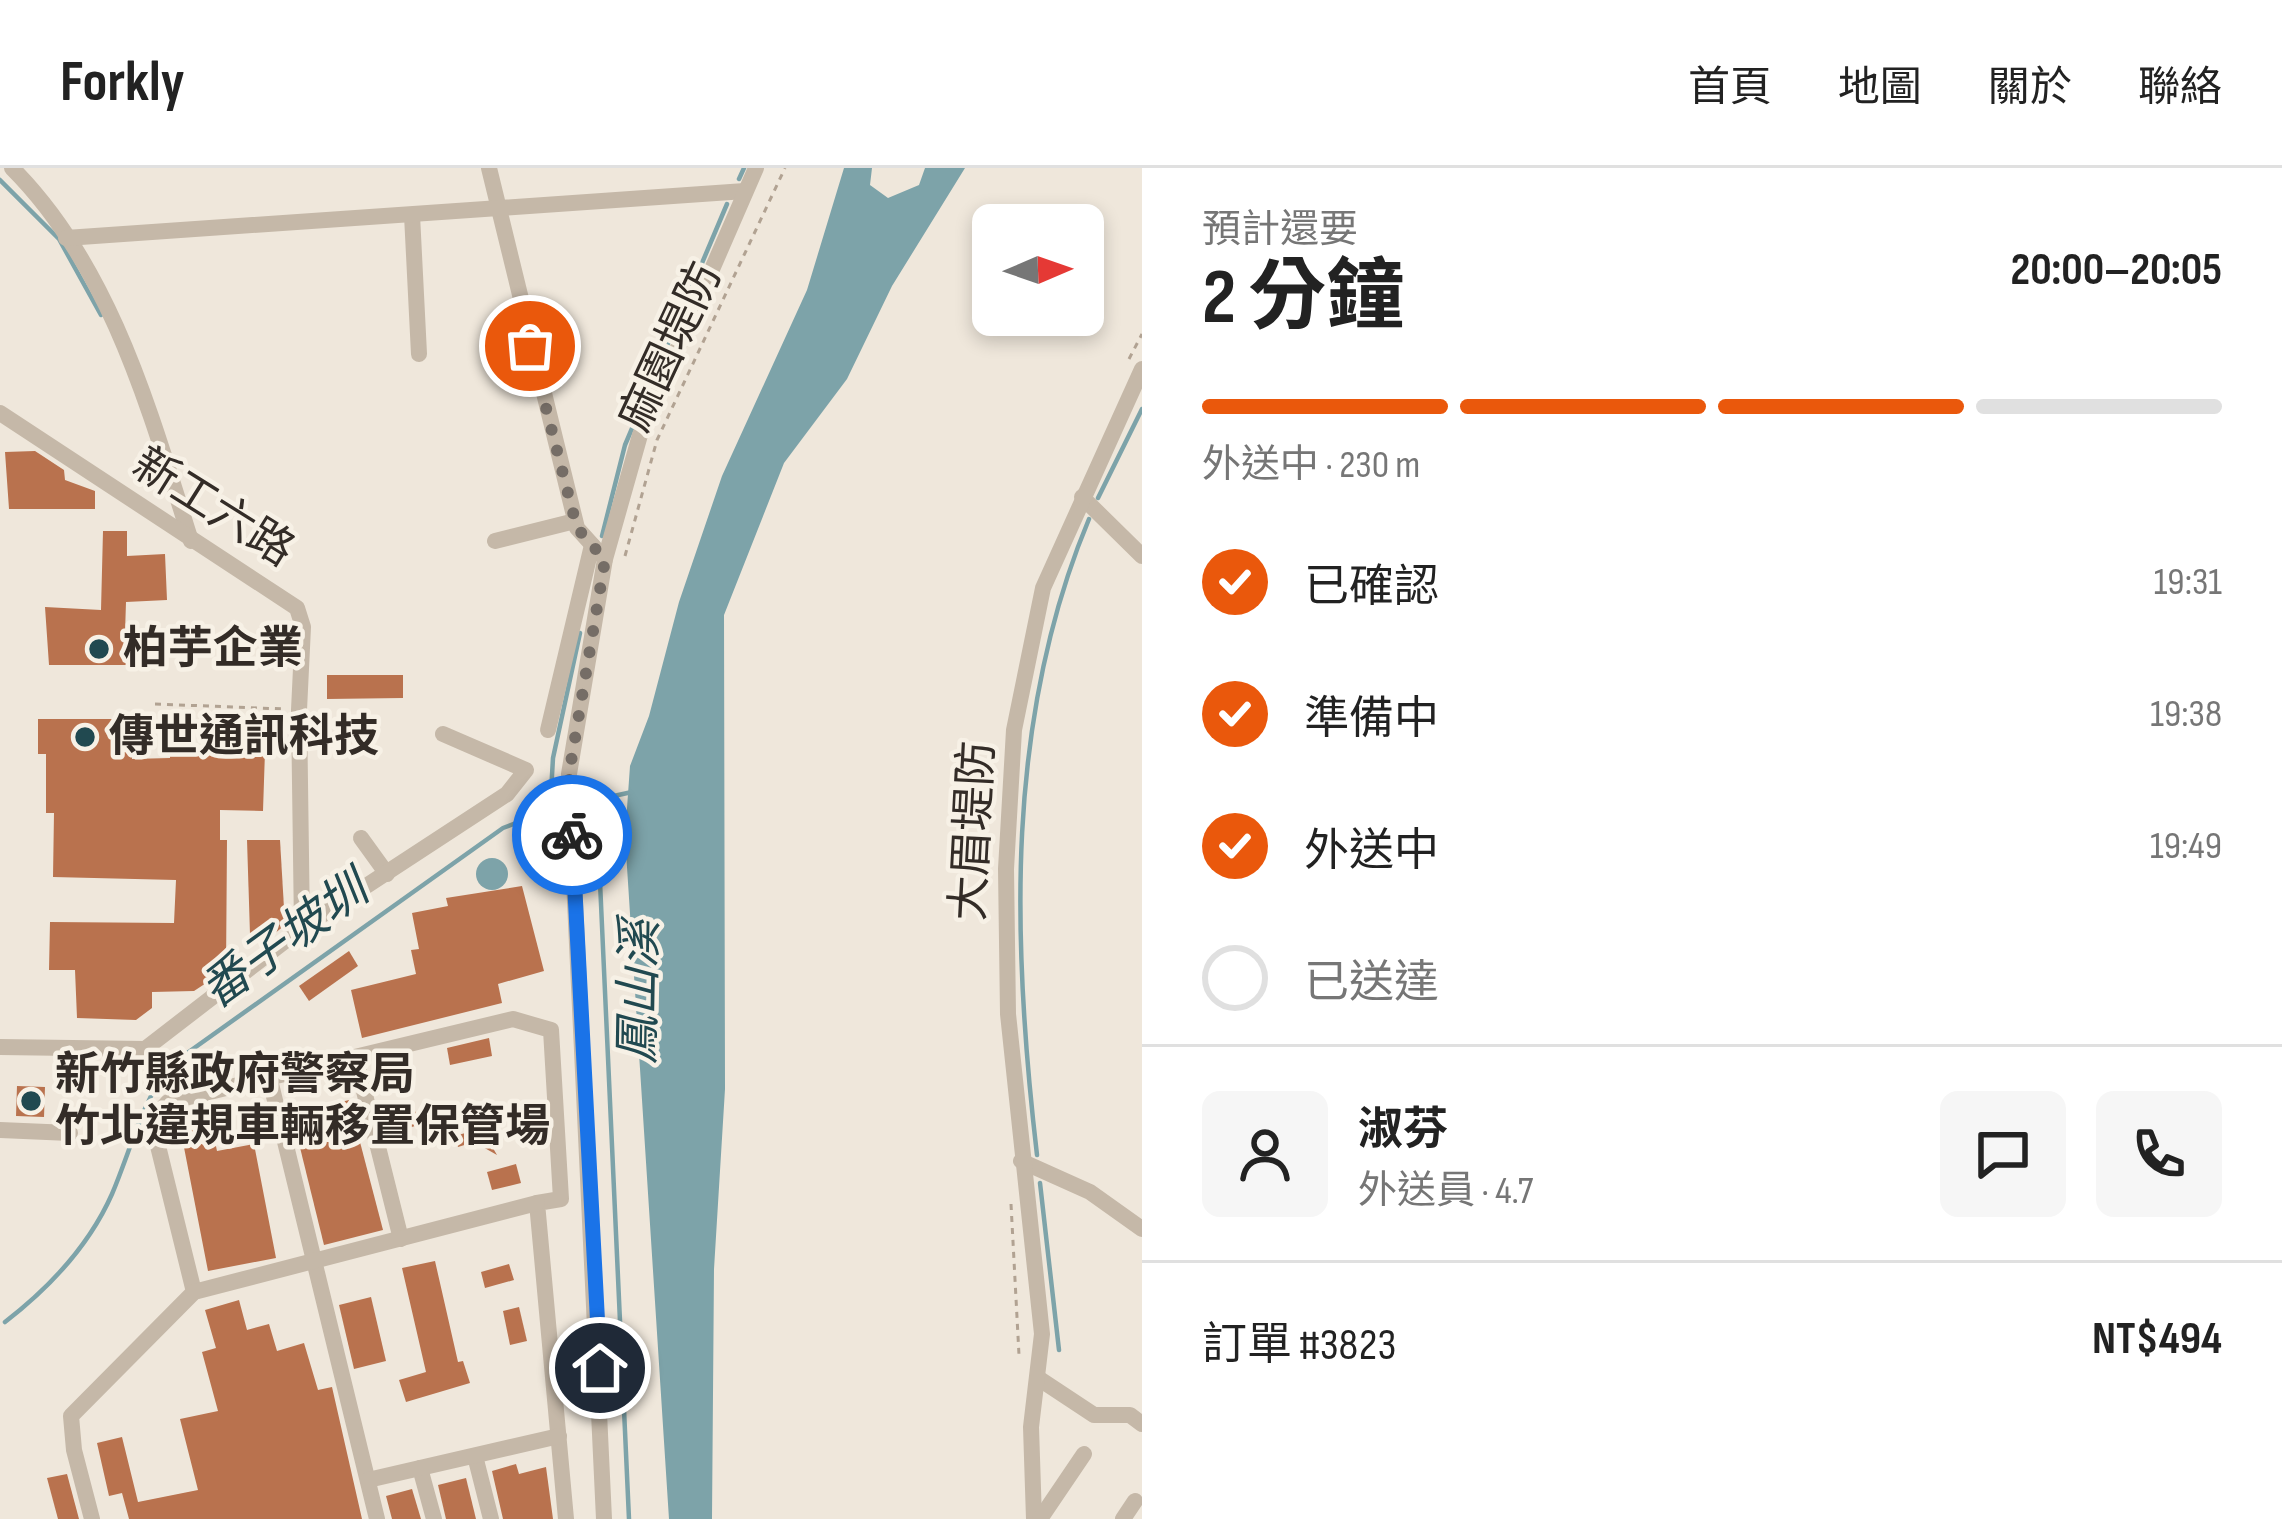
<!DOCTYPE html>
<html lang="zh-TW">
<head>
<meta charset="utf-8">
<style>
  :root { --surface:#fff; --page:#f6f6f6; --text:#222; --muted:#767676; --line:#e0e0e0; --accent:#ea580c }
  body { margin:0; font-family:"Sofia Sans Condensed","Noto Sans TC",sans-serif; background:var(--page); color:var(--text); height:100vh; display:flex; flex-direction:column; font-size:45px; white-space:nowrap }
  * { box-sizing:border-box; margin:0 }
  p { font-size:39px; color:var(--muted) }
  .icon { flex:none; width:66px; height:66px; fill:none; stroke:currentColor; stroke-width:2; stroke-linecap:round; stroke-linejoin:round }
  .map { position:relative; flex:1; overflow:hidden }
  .sheet { display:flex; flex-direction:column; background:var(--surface); width:1140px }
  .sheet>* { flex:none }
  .needle { width:78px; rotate:88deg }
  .controls { position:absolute; left:972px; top:36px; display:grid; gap:24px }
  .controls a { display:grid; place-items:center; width:132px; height:132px; border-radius:18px; background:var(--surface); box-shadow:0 6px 18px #0003; font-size:60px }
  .pin { position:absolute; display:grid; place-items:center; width:102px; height:102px; color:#fff; margin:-51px; border:6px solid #fff; border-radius:50%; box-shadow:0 3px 12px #0007 }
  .courier { position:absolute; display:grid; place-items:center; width:120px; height:120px; margin:-60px; border:9px solid #1a73e8; border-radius:50%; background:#fff; color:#222; box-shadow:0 3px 15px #0007 }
  .head em { font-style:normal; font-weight:700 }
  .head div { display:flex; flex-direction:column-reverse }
  .head { display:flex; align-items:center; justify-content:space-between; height:204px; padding:0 60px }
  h1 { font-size:78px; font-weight:700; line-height:90px }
  .bar { display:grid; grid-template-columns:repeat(4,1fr); gap:18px 12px; align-content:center; height:144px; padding:0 60px }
  .bar i { height:15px; border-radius:9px; background:var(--line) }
  .bar .active { background:var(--accent) }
  .bar p { grid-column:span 4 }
  .line { display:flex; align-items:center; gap:30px; padding:0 60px; border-top:3px solid var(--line) }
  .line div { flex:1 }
  .round { display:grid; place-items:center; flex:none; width:126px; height:126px; border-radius:18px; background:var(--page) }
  ol { padding:0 60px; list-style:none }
  li { display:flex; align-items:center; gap:36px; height:132px }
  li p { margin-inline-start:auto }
  li .icon { padding:12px; border-radius:50%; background:var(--accent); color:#fff; stroke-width:4 }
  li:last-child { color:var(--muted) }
  li i { width:66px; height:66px; border:6px solid var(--line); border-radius:50% }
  header { display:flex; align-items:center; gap:72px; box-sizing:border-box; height:168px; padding:0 60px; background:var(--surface); border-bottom:3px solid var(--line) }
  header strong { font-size:57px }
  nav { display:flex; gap:66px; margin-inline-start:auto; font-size:42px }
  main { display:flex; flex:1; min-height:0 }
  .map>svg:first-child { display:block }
  .water { fill:#7da3a9 }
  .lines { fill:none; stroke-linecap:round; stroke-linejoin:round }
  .stream { stroke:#7da3a9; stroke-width:4.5 }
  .building { fill:#b9724e }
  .path { stroke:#b1a292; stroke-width:3; stroke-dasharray:6 6; stroke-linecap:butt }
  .minor { stroke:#c5b8a8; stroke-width:16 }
  .done { stroke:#756d66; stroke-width:12; stroke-dasharray:0 21.6 }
  .route { stroke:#1a73e8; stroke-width:15 }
  .poi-dot { fill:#214950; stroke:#f7f1e6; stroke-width:4.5 }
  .labels { text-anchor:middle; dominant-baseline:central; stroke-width:9; stroke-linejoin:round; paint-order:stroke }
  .street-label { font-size:45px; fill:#332c27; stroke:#f7f1e6 }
  .poi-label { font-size:45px; font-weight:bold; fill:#332c27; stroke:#f7f1e6; text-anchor:start }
  .water-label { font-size:48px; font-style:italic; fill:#214950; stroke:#f7f1e6 }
</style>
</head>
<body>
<header>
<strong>Forkly</strong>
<nav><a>首頁</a><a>地圖</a><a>關於</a><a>聯絡</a></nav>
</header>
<main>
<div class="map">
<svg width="1142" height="1351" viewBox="0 0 1142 1351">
  <rect width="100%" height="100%" fill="#efe7db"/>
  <!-- water -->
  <g class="water">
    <path d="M844 0H872L870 17 888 30 919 17 925 0H965L892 118 847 211 784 295 724 447 725 921 714 1101 712 1351H669L625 668 630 598 649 548 679 434 722 308 807 122Z"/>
    <circle cx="492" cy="706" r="16"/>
  </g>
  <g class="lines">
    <!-- stream -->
    <g class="stream">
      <path d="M739 11 744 0"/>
      <path d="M0 12 59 71 101 147"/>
      <path d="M1098 330 1142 241"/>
      <path d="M602 368 625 277 727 36"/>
      <path d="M590 632 599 692 629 1351"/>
      <path d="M550 642 553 590 580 465"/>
      <path d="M1037 987C1012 774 1005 552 1089 351"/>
      <path d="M1040 1015 1059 1182"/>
      <path d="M5 1154C49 1120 89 1078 112 1026 131 981 141 937 169 898L503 660 550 642 632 624"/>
    </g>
  </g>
  <!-- building -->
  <g class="building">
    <path d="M35 283 64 302 65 312 95 323V341H9L5 284Z"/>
    <path d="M103 363H127V388L165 386 167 432 126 434 125 465H148V497H49L45 439 101 442Z"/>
    <path d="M327 507H403V530L327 531Z"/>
    <path d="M38 551H132V591L170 590V580L265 583 263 643 220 642V672H227L226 802 194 823 152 824V840L136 852 77 850 75 802H49L50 754 174 755 176 712 53 709 54 645H46V586H38Z"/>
    <path d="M247 672H280L285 757 274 766H250Z"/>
    <path d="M522 718 544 803 498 816 502 835 362 870 351 822 416 806 411 782 419 781 412 745 448 738 446 730Z"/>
    <path d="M349 783 358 798 309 833 299 818Z"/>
    <path d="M489 870 492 888 450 897 447 880Z"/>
    <path d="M17 918 45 919 44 949 16 948Z"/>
    <path d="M349 932 383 1062 324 1077 292 947Z"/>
    <path d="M415 943 419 957 393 964 389 950Z"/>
    <path d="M476 951 497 987 474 974 458 979 455 968 472 963Z"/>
    <path d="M212 959 217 983 254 976 276 1090 208 1103 181 964Z"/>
    <path d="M516 996 521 1015 492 1022 487 1004Z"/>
    <path d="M435 1093 458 1194 463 1193 470 1215 406 1234 399 1212 426 1204 402 1100Z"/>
    <path d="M509 1096 514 1112 485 1120 481 1104Z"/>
    <path d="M371 1129 386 1193 354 1201 339 1137Z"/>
    <path d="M239 1132 247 1162 269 1156 277 1183 304 1175 318 1222 332 1219 362 1351H129L122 1325 109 1328 97 1275 122 1269 138 1334 198 1322 180 1251 218 1243 202 1184 216 1180 205 1142Z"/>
    <path d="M519 1139 527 1173 510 1177 503 1143Z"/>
    <path d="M516 1296 519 1306 546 1299 553 1351H503L492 1303Z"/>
    <path d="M67 1306 79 1351H58L47 1310Z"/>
    <path d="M466 1310 476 1351H446L438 1317Z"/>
    <path d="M412 1321 421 1351H392L386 1328Z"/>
  </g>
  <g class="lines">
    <!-- path -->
    <g class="path">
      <path d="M1129 191 1142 166"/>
      <path d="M625 388 657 272 785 0"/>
      <path d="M155 536 285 541"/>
      <path d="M1011 1036 1019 1187"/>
    </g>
    <!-- minor -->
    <g class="minor">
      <path d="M12 0C111 99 150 244 191 373"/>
      <path d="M489 0 577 360 605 391"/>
      <path d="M412 47 419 186"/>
      <path d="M66 70 745 23"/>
      <path d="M0 245 297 440 303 459 299 542 302 760"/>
      <path d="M1082 329 1142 388"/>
      <path d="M495 373 575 353"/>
      <path d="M548 562 592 377"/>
      <path d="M361 670 387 706"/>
      <path d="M0 879 145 881 302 760 507 626 526 602 443 566"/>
      <path d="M356 891 401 1071"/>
      <path d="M270 912 377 1351"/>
      <path d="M0 962 70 965"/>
      <path d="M1021 993 1090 1024 1142 1061"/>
      <path d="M194 1124 158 978 160 943 168 934 513 851 551 862 561 1031 537 1035 566 1351"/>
      <path d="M1038 1210 1094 1247H1130L1142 1256"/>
      <path d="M475 1288 491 1351"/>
      <path d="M420 1300 434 1351"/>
      <path d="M368 1312 559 1268"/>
      <path d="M92 1351 74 1282 71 1248 194 1124 537 1035"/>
      <path d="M604 1351 569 606 605 391 640 267 756 0"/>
      <path d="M1034 1351 1031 1259 1042 1166 1008 846 1006 701 1014 562 1043 420 1142 201"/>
      <path d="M1040 1351 1084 1286"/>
      <path d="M1123 1351 1135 1333"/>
    </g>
  </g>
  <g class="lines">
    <!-- done -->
    <path class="done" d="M530 178 577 360 605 392 569 606 572 667"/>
    <!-- route -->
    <path class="route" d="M572 667 600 1200"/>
  </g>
  <!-- markers -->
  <g class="poi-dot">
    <circle cx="99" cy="481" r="12"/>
    <circle cx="85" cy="569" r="12"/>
    <circle cx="31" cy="933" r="12"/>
  </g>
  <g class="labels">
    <!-- street labels -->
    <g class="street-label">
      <text transform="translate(671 179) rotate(-65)">麻園堤防</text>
      <text transform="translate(213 340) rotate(32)">新工六路</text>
      <text transform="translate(974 663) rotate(-87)">大眉堤防</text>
    </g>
    <!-- poi labels -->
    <g class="poi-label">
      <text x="123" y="481">柏芋企業</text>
      <text x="109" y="569">傳世通訊科技</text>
      <text x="55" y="907">新竹縣政府警察局<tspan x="55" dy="52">竹北違規車輛移置保管場</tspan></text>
    </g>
    <!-- water labels -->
    <g class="water-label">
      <text transform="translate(285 773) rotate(-36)">番子坡圳</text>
      <text transform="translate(640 824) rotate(-89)">鳳山溪</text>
    </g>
  </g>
</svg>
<div class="controls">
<a><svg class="needle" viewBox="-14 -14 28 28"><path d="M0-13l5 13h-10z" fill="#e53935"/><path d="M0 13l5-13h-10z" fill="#767676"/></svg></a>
</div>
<div class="pin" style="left:530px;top:178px;background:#ea580c"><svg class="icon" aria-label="bag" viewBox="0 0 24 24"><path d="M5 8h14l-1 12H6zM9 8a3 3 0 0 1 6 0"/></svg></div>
<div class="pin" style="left:600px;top:1200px;background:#1f2937"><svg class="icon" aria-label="home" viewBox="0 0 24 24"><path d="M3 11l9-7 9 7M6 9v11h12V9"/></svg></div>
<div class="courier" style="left:572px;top:667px"><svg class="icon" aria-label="bike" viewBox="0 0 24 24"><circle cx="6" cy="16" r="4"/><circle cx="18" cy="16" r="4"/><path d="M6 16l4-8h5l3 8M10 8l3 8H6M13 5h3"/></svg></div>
</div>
<section class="sheet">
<div class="head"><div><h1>2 分鐘</h1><p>預計還要</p></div><em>20:00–20:05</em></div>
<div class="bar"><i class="active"></i><i class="active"></i><i class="active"></i><i></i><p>外送中 · 230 m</p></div>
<ol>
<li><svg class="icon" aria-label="check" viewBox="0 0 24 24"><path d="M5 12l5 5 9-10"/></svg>已確認<p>19:31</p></li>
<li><svg class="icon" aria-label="check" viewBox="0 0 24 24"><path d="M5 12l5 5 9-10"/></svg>準備中<p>19:38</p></li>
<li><svg class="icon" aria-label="check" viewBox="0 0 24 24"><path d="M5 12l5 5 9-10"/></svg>外送中<p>19:49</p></li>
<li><i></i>已送達</li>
</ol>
<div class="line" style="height:216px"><a class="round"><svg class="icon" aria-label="person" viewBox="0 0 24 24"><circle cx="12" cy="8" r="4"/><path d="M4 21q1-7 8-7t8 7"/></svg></a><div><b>淑芬</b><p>外送員 · 4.7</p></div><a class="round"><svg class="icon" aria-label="chat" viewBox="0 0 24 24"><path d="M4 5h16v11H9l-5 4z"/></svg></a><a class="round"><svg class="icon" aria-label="phone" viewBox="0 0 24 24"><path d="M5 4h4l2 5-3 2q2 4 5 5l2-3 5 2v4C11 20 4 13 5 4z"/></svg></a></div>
<div class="line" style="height:156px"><div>訂單 #3823</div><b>NT$494</b></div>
</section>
</main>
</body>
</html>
